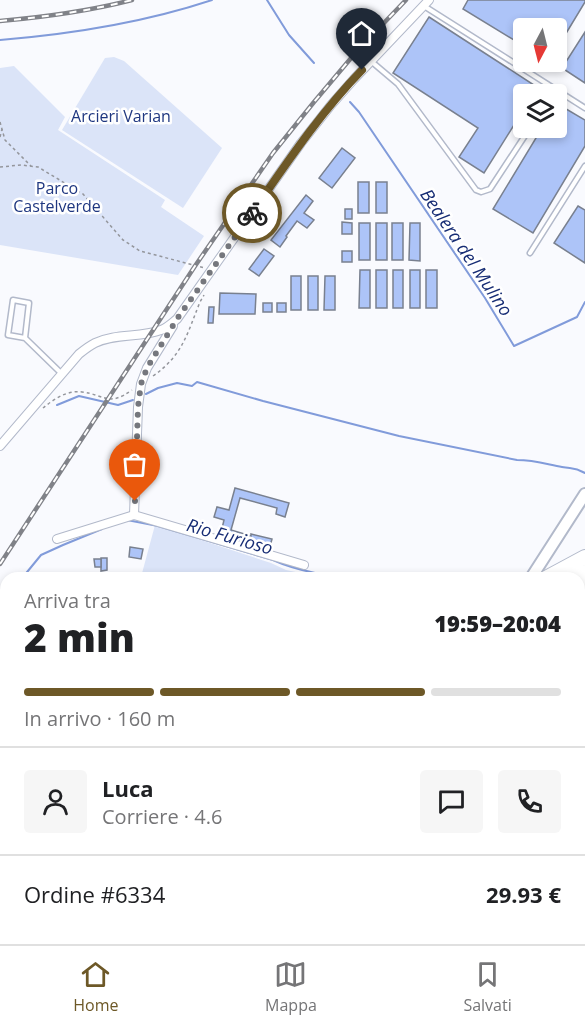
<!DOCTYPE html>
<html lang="it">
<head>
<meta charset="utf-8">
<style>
  :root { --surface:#fff; --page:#f6f6f6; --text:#202124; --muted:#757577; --line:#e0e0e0; --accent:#6d5827 }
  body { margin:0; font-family:"Open Sans",sans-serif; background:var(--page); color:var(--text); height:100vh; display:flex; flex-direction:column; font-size:22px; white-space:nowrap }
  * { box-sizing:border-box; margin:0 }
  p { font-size:20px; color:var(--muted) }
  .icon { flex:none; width:33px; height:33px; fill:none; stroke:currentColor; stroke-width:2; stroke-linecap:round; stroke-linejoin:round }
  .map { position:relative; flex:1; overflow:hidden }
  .drawer { position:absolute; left:0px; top:572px; width:585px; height:374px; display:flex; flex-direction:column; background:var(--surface); border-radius:18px 18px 0 0; box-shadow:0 3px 9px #0003 }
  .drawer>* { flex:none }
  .needle { width:39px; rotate:187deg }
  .buttons { position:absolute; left:513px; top:18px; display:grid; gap:12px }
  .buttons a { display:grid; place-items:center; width:54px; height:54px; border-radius:6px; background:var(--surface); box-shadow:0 3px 9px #0003; font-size:30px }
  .pin { position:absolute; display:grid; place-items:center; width:51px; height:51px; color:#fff; margin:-62px -26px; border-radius:50% 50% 50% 0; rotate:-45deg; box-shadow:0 0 6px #0007 }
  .pin .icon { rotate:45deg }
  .courier { position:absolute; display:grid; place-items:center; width:60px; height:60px; margin:-30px; border:4px solid #6d5827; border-radius:50%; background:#fff; color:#222; box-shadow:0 2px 8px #0007 }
  .overview em { font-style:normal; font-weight:800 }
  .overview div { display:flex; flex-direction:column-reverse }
  .overview { display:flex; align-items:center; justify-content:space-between; height:102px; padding:0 24px }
  h1 { font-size:39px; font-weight:800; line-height:45px }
  .bar { display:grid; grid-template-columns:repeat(4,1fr); gap:9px 6px; align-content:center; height:72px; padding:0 24px }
  .bar i { height:8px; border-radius:4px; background:var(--line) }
  .bar .active { background:var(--accent) }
  .bar p { grid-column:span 4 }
  .line { display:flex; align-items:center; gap:15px; padding:0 24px; border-top:2px solid var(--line) }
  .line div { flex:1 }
  .round { display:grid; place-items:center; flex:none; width:63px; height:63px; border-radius:6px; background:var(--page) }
  .tab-bar { display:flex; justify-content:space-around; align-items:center; height:84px; border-top:2px solid var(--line); background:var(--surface); font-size:16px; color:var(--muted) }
  .tab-bar a { display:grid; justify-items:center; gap:3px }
  .tab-bar .active { color:var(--accent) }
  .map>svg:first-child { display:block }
  .built { fill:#e7eefc }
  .green { fill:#dbe4f8 }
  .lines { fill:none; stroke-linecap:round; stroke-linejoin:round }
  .stream { stroke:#819bda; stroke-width:2 }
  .building { fill:#adc4f8; stroke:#79808f; stroke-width:1.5 }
  .lane-casing { stroke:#b2b9ca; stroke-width:7 }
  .street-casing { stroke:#b2b9ca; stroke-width:10 }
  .secondary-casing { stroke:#b2b9ca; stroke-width:14 }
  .highway-casing { stroke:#b2b9ca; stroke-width:16 }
  .path { stroke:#94969c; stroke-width:1.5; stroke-dasharray:3 3; stroke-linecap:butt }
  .lane { stroke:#fff; stroke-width:4 }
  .street { stroke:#fff; stroke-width:8 }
  .secondary { stroke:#fff; stroke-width:10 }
  .highway { stroke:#fff; stroke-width:14 }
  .rail-casing { stroke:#808288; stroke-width:4.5 }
  .rail { stroke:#fff; stroke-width:2; stroke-dasharray:7; stroke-linecap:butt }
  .done { stroke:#75777d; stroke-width:6; stroke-dasharray:0 10.8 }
  .route { stroke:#6d5827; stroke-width:8 }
  .labels { text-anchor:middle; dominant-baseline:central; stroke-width:5; stroke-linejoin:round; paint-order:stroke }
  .park-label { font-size:16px; fill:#1f3780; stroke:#fff }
  .water-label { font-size:18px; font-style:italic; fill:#162c74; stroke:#fff }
</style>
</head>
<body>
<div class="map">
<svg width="585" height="944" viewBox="0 0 585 944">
  <rect width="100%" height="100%" fill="#f9fafe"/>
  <!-- built -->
  <g class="built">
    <path d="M579 639H585V800L579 795Z"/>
    <path d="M585 868V944H522L525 939H579V873Z"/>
    <path d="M6 905V939H258L255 944H0V909Z"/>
  </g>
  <!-- green -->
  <g class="green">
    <path d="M114 57 124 61 222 148 183 208 62 130 105 58Z"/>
    <path d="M14 66 65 117 58 130 165 200 161 207 204 236 178 275 0 245V68Z"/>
    <path d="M155 525 271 563 286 570 320 577H141Z"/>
  </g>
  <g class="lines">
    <!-- stream -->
    <g class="stream">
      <path d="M267 0 289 35 314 63"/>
      <path d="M0 40C72 34 143 23 212 0"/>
      <path d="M350 102 359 112 485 298 514 346 577 317 585 302"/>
      <path d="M146 394 158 388 177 383 192 386 197 382 263 401 399 436 517 460C534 460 546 464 562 467 573 469 574 467 585 473"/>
      <path d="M57 405 79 396 118 405 133 400"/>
      <path d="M127 520 158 526 273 560C286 566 301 570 315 573 325 575 335 574 345 578"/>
      <path d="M18 574 23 577 41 555 63 545 102 529"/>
      <path d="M579 613 585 612"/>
    </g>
  </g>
  <!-- building -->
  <g class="building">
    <path d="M468 0H585V2L556 50V28H524V46L463 9Z"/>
    <path d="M429 17 537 87 532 94H524V109L484 173 459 157 478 128 393 73Z"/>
    <path d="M585 32V83L562 68Z"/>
    <path d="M556 103 585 120V146L533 233 493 209 542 128H556Z"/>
    <path d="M342 148 355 158 332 188 319 178Z"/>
    <rect x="358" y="182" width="11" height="31"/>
    <rect x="376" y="182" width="11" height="31"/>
    <path d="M306 195 313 201 304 213 314 220 307 228 297 221 286 236 287 237 280 247 271 240Z"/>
    <path d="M578 206 585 210V263L554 243Z"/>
    <rect x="345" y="209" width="7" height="10"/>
    <path d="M342 222 352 223V234H342Z"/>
    <rect x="359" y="223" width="11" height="37"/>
    <rect x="376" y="223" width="11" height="37"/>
    <rect x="392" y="223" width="11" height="37"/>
    <path d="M410 223H420V261L409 260Z"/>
    <path d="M264 249 274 256 259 276 249 269Z"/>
    <rect x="342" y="251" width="10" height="11"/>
    <path d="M360 270H370V308H359Z"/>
    <rect x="376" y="270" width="11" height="38"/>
    <rect x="393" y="270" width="10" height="38"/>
    <rect x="410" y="270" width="10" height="38"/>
    <rect x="426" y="270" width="11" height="38"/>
    <rect x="291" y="276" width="10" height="34"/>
    <rect x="308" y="276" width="10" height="34"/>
    <path d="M325 276H335V310H324Z"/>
    <path d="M220 293 256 294 255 314H219Z"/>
    <rect x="263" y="303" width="9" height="9"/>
    <rect x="277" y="303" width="9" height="9"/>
    <path d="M209 307H214L213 323H208Z"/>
    <path d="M235 488 289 503 285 517 276 514 277 508 240 498 231 530 251 536V534L272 539 269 550 220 537 224 520 214 517 217 507 229 510Z"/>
    <path d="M130 547 143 549 141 559 129 557Z"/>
    <path d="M107 558V570L101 571V558Z"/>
    <path d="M94 559H101V567H95Z"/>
    <path d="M579 913 585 916V944H542L545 939H579Z"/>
    <path d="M6 924V939H198L193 942 194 944H0V927Z"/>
  </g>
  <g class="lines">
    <!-- lane casing -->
    <g class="lane-casing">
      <g id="lane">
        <path d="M424 6 585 108"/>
        <path d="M372 62 398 84 476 190 481 192 490 189 530 128"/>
        <path d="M551 94 554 88"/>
        <path d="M530 253 585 166"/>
        <path d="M25 338 29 303 13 300 8 335 25 338 62 374"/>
        <path d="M579 686H585"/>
        <path d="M579 801 585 806"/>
        <path d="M0 857 6 854"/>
      </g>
    </g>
    <!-- street casing -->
    <g class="street-casing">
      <g id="street">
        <path d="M0 446 79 354C84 350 89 346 95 343 116 333 140 338 161 330 167 328 172 323 177 319L301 143 331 105 354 79 429 0"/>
        <path d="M134 515 138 407 141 384 147 368 173 326"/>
        <path d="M57 539 134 515 304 565"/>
        <path d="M302 944 305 939"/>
      </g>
    </g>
    <!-- secondary casing -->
    <g class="secondary-casing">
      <g id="secondary">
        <path d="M531 578 585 494"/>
        <path d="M291 944 295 939"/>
      </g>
    </g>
    <!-- highway casing -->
    <g class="highway-casing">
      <g id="highway">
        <path d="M546 578 585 557"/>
        <path d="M574 578 585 572"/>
        <path d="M579 588 585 585"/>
        <path d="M0 869 6 866"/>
        <path d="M0 885 6 882"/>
      </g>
    </g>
    <!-- path -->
    <g class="path">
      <path d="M0 122 5 140 31 166"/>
      <path d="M0 137 2 129"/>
      <path d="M0 167 21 165 38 167 83 194 123 240 140 251 205 268"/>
      <path d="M153 376C183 355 187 334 200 302L204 295"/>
      <path d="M43 408C54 399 67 390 82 392 106 395 108 407 132 390"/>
    </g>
    <!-- lane -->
    <use href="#lane" class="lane"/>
    <!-- street -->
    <use href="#street" class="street"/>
    <!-- secondary -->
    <use href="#secondary" class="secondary"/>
    <!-- highway -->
    <use href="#highway" class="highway"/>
    <!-- rail casing -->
    <g class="rail-casing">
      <g id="rail">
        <path d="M0 21C45 17 89 11 132 0"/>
        <path d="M0 564 195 266 273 153 314 102 357 51 406 0"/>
      </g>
    </g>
    <!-- rail -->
    <use href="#rail" class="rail"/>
  </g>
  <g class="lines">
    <!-- done -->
    <path class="done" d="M135 501 138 407 141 384 147 368 177 319 252 213"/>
    <!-- route -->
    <path class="route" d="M252 213C286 164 320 113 362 70"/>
  </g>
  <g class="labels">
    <!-- park labels -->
    <g class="park-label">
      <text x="121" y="116">Arcieri Varian</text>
      <text x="57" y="188">Parco<tspan x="57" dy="18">Castelverde</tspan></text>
    </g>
    <!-- water labels -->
    <g class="water-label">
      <text transform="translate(467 252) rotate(56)">Bealera del Mulino</text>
      <text transform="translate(230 536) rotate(16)">Rio Furioso</text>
    </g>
  </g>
</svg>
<div class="buttons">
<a><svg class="needle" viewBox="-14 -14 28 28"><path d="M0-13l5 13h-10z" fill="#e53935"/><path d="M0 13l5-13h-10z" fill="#757577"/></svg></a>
<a><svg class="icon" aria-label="layers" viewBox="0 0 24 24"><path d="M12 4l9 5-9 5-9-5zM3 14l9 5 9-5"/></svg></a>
</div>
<div class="pin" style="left:135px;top:501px;background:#ea580c"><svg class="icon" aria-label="bag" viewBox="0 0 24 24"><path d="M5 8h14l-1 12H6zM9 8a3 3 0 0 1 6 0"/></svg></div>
<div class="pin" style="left:362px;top:70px;background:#1f2937"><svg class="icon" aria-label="home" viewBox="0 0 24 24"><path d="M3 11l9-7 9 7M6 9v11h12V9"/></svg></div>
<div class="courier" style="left:252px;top:213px"><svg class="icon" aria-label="bike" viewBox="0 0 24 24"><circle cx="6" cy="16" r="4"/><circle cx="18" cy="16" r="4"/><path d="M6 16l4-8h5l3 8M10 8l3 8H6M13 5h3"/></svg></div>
<section class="drawer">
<div class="overview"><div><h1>2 min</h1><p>Arriva tra</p></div><em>19:59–20:04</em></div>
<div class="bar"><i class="active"></i><i class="active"></i><i class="active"></i><i></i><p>In arrivo · 160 m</p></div>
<div class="line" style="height:108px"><a class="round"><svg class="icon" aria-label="person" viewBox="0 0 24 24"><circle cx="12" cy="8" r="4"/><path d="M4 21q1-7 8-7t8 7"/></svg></a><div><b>Luca</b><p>Corriere · 4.6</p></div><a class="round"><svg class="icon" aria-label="chat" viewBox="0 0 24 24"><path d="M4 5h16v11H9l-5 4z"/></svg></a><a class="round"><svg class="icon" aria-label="phone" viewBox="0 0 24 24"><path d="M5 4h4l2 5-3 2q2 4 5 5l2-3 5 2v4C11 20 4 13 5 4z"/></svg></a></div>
<div class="line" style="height:78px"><div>Ordine #6334</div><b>29.93 €</b></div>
</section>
</div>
<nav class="tab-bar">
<a class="active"><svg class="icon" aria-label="home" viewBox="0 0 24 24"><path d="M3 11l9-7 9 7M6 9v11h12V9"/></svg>Home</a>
<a><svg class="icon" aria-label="map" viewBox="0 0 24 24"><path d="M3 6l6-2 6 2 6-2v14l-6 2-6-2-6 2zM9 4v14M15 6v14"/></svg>Mappa</a>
<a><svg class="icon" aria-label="saved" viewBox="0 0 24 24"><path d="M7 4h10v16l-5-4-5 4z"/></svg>Salvati</a>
</nav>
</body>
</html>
